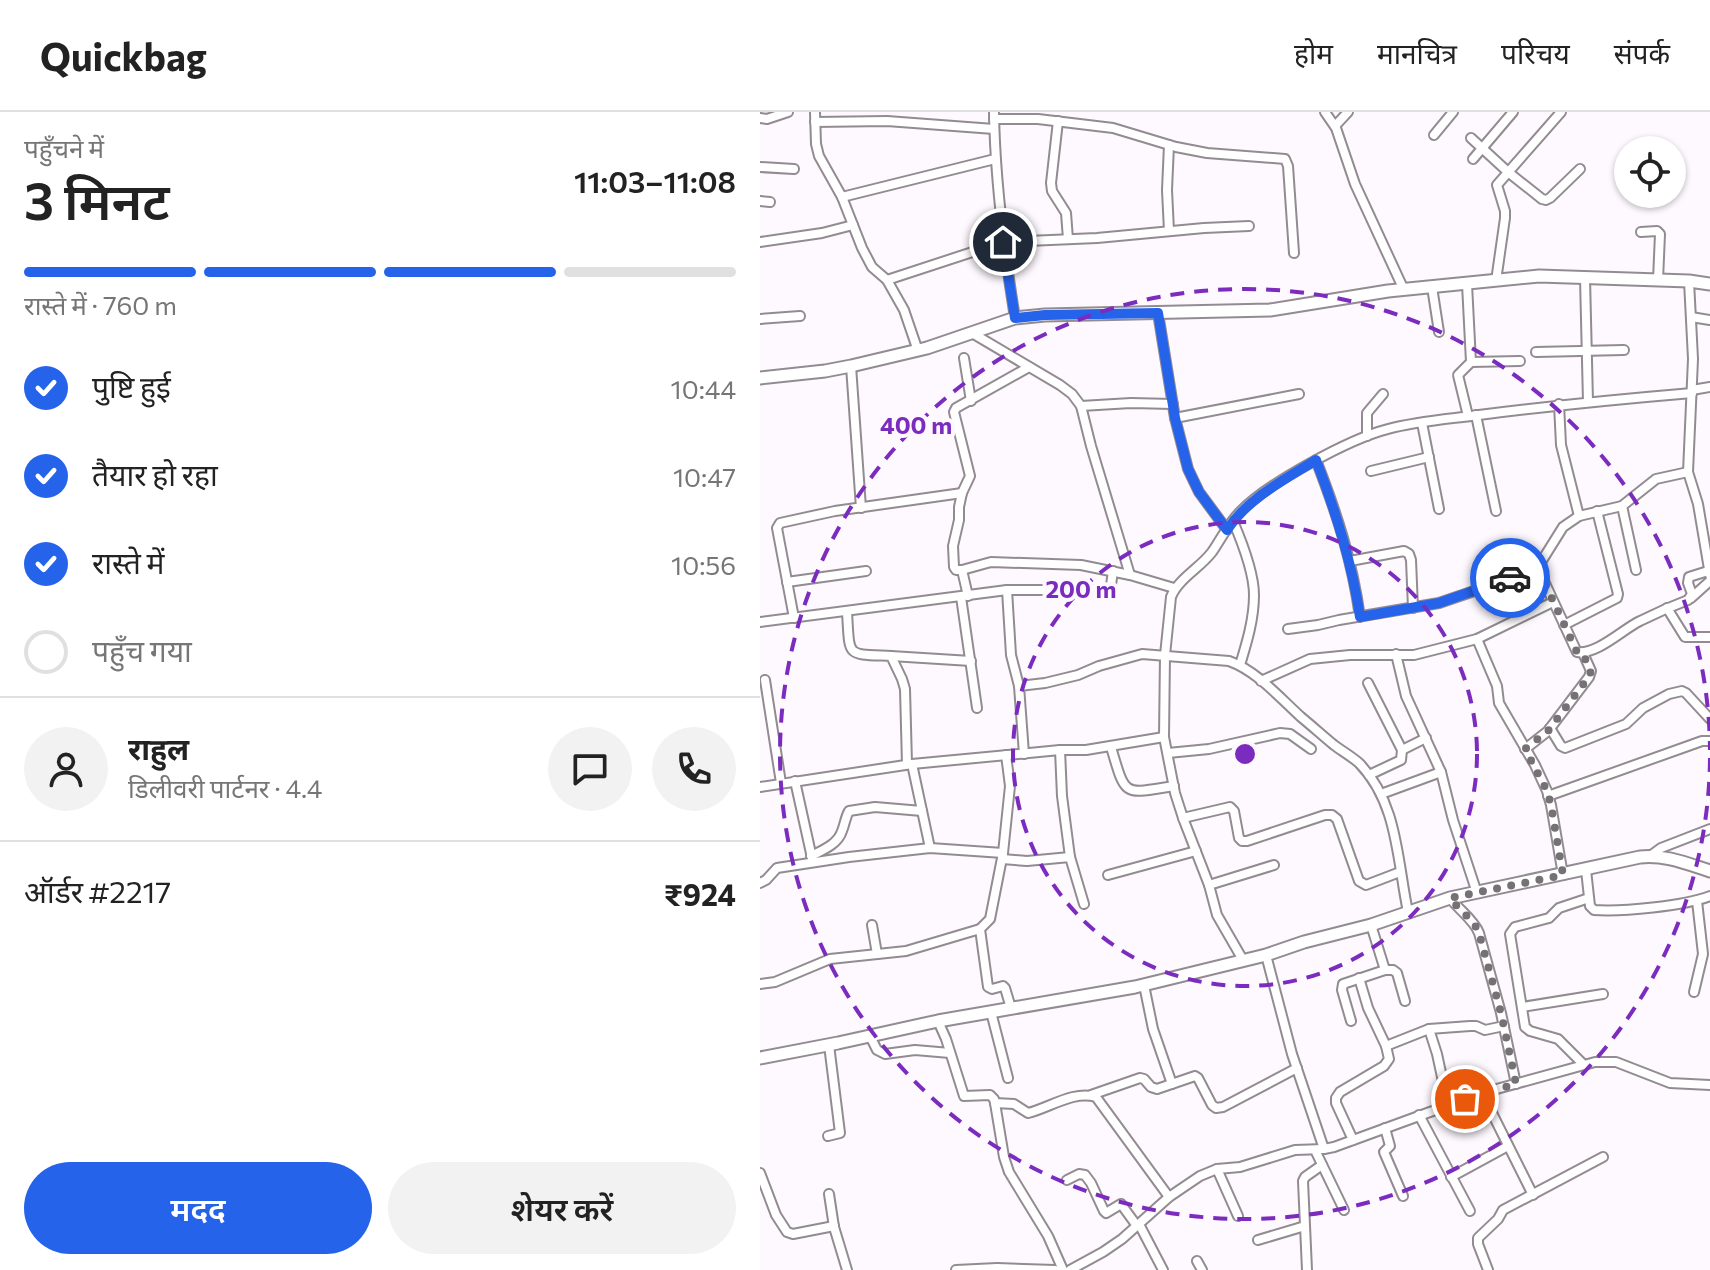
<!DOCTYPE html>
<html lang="hi">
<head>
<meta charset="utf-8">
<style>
  :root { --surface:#fff; --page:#f2f2f2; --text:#222; --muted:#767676; --line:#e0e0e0; --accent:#2563eb }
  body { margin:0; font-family:Commissioner,"Noto Sans Devanagari",sans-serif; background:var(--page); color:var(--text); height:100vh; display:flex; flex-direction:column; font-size:30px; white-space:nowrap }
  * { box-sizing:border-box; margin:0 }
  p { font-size:26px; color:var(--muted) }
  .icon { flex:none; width:44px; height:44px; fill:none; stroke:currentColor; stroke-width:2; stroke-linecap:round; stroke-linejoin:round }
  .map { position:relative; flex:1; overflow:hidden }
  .sheet { display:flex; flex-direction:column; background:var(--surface); width:760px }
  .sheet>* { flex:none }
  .controls { position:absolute; left:854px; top:24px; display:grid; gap:16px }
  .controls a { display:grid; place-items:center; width:72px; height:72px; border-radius:50%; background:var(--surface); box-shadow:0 2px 6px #0004; font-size:40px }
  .pin { position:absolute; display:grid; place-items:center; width:68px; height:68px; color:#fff; margin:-34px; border:4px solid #fff; border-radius:50%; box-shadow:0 2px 8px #0007 }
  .courier { position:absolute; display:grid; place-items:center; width:80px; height:80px; margin:-40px; border:6px solid #2563eb; border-radius:50%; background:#fff; color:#222; box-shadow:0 2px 10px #0007 }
  .head em { font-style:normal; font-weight:600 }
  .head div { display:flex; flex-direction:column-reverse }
  .head { display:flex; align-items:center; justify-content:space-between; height:136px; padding:0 24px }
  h1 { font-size:52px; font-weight:600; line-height:60px }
  .bar { display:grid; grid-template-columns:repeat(4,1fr); gap:12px 8px; align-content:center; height:96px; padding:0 24px }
  .bar i { height:10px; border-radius:6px; background:var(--line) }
  .bar .on { background:var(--accent) }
  .bar p { grid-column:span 4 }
  .line { display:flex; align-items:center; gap:20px; padding:0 24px; border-top:2px solid var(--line) }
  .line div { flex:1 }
  .round { display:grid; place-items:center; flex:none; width:84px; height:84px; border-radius:42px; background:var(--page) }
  ol { padding:0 24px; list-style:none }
  li { display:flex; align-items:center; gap:24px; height:88px }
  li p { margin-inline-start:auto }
  li .icon { padding:8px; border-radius:50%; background:var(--accent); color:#fff; stroke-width:4 }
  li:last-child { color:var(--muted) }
  li i { width:44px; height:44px; border:4px solid var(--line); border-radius:50% }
  .action { display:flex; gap:16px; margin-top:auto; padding:16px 24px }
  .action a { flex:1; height:92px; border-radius:48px; background:var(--accent); color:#fff; font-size:32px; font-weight:600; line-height:92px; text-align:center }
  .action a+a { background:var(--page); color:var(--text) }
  header { display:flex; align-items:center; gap:48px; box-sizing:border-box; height:112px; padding:0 40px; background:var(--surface); border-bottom:2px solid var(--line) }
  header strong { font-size:38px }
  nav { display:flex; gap:44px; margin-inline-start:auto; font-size:28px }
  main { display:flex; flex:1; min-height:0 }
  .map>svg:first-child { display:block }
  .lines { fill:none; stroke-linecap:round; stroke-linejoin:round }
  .street-casing { stroke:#938b92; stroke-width:12 }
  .secondary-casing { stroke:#938b92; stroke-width:15 }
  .street { stroke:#fff; stroke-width:8 }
  .secondary { stroke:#fff; stroke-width:11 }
  .done { stroke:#757175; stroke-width:8; stroke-dasharray:0 14.4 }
  .route { stroke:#2563eb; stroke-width:10 }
  .ring { fill:none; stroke:#7b2cbf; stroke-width:4; stroke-dasharray:14 10 }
  .centre { fill:#7b2cbf; stroke:#fef9fe; stroke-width:4 }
  .ring-label { font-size:24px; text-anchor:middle; font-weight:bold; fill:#7b2cbf; stroke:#fef9fe; stroke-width:8; stroke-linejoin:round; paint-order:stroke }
</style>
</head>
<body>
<header>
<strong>Quickbag</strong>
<nav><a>होम</a><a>मानचित्र</a><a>परिचय</a><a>संपर्क</a></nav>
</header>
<main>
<section class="sheet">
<div class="head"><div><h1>3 मिनट</h1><p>पहुँचने में</p></div><em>11:03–11:08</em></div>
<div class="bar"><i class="on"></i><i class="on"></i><i class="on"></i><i></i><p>रास्ते में · 760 m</p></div>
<ol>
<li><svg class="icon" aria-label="check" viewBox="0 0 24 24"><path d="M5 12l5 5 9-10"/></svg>पुष्टि हुई<p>10:44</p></li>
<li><svg class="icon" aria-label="check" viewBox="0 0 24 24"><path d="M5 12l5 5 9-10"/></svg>तैयार हो रहा<p>10:47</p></li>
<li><svg class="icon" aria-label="check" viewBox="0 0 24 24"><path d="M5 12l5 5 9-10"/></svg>रास्ते में<p>10:56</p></li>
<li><i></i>पहुँच गया</li>
</ol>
<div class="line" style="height:144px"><a class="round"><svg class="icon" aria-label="person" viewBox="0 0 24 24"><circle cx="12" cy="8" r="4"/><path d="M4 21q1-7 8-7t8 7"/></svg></a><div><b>राहुल</b><p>डिलीवरी पार्टनर · 4.4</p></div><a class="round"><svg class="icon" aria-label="chat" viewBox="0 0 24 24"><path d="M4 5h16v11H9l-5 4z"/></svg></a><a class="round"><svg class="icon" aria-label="phone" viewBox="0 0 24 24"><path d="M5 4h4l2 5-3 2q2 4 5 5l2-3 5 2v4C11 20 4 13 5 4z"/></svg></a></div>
<div class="line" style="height:104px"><div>ऑर्डर #2217</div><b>₹924</b></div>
<div class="action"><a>मदद</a><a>शेयर करें</a></div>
</section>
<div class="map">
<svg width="950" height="1158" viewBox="0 0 950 1158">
  <rect width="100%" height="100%" fill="#fef9fe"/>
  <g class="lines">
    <!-- street casing -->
    <g class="street-casing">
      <g id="street">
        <path d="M55 0 56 32 59 44 82 85 102 136 112 155 127 168 144 198 158 239"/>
        <path d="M234 0C235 70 244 138 255 206"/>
        <path d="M565 0 576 16 595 72 644 178"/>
        <path d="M0 6 7 7 28 0"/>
        <path d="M234 7H278L353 16 416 35 447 41 525 47 528 54 534 141"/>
        <path d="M298 9 291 71 292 79 306 101 308 127"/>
        <path d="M55 10 127 9 234 17"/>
        <path d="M575 14 588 0"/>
        <path d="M674 23 693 0"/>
        <path d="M711 26 748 60 782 87 786 88 790 86 820 57"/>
        <path d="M409 33 407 78 409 119"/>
        <path d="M713 47 753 0"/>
        <path d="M0 55 34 57"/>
        <path d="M82 85 235 47"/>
        <path d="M0 89 10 90"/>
        <path d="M881 120 897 119 900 122 898 168"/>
        <path d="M0 130 62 121 93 113"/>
        <path d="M825 166 828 290"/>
        <path d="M127 168 243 130 337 126 444 116 489 114"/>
        <path d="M736 169 745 106V99L737 73 801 0"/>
        <path d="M929 169 933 247 928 360 938 392 950 463"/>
        <path d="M707 172 711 250 698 263 708 304"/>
        <path d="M672 175 679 220"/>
        <path d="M398 201 415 306 428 357 439 380 467 418"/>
        <path d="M931 205 950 208"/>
        <path d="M0 207 40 204"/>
        <path d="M212 221 300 273 312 282 321 294 331 334 370 463"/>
        <path d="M776 240 864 238"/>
        <path d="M204 246 211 289"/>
        <path d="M711 250 760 249"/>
        <path d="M91 254 101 396"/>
        <path d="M932 278 950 275"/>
        <path d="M799 292 801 333 819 404"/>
        <path d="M321 294 371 291 413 292"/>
        <path d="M716 303 736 399"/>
        <path d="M415 306 539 282"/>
        <path d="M662 311 679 397"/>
        <path d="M607 324V301L623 282"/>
        <path d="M556 348C577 402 592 448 600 505"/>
        <path d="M611 359 669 345"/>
        <path d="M862 394 876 458"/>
        <path d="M473 409C482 430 494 460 494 483 494 507 487 530 480 553"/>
        <path d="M590 449 644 439 649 442 651 448 653 496"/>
        <path d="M777 454 815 536 817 540C837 543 863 517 880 509 896 501 912 494 928 488L932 482 928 471 929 465 948 459"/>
        <path d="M202 458H196L194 455 193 434 199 408V395L202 381 210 364 194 300 196 296 269 255"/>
        <path d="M27 470 106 459"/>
        <path d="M247 478 251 543 259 574 264 642"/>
        <path d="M208 484 202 458 231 450 321 453 370 463 414 476"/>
        <path d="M201 485 217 596"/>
        <path d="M931 486 950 469"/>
        <path d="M907 496 925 525H950"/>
        <path d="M87 500C90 546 85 542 131 544L142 567 145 577 147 652"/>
        <path d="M34 506 17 416 20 411 75 399 202 381"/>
        <path d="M0 510 247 478H347L351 473 353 459"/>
        <path d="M804 513 857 486 858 482 837 399"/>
        <path d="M528 517 558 513 579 508 679 491 770 460 783 447 803 415 819 404 862 394 896 367 928 360"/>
        <path d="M717 527 737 574 739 591 775 653 787 679 791 693 803 763"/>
        <path d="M636 542 646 584 681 660"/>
        <path d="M131 544 211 549"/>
        <path d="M5 568 21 671"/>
        <path d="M501 569 550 547 590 543H654L717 527 793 490"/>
        <path d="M608 571 642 638 641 648 609 663"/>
        <path d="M259 574 285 571 318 563 339 554 382 542 469 549C497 559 519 585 541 605 552 614 563 624 574 633 582 639 591 644 599 651 638 691 637 748 648 800"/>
        <path d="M790 616 801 634 805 636 866 612 883 596 909 582 922 579 926 581 950 607"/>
        <path d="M351 635C366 686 363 682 414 674"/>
        <path d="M765 637 788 619 829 565 831 559 823 541"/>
        <path d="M300 638 302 684 310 745"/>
        <path d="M642 638 666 626"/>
        <path d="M408 641 449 637 520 621 530 622 551 637"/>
        <path d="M246 643 250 674 243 741 230 807 220 817 228 875 232 877 243 874 245 876 251 896"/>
        <path d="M152 652 170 736"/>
        <path d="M35 669 52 746"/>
        <path d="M0 675 152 652 300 638H326L404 625"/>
        <path d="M621 682 681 660 693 708 717 781"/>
        <path d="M788 684 942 629H950"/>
        <path d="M423 706 470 695 474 699 479 726 482 729H487L565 703H572L577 707 599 769 606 773 640 760"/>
        <path d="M51 744C63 738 78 732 82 719 85 712 85 706 89 699L115 695 162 699"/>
        <path d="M890 744 901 736 950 717"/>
        <path d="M242 747 267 749 310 745 324 792"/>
        <path d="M826 758 830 794 834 798C862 800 924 794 950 784"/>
        <path d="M348 763 436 739"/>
        <path d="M0 771 6 768 17 756 89 745 170 736 243 741"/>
        <path d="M449 773 514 753"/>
        <path d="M690 786C699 798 714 808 719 821L741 901 756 972"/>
        <path d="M112 813 117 842"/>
        <path d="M611 813 625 858H633L637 861 645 889"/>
        <path d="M506 843 532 942 564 1037 574 1035 722 981 835 950H856L910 971 950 973"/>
        <path d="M483 848 457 803 449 773 423 706 415 681 404 625 405 543 411 485C418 467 440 456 452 440 461 427 468 412 480 400 508 371 589 327 628 317 657 309 689 307 719 303 790 294 861 287 932 281"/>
        <path d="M0 872 15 870 70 847 146 839 220 817"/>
        <path d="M384 873 393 917 412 972"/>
        <path d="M934 880 943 842 937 789"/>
        <path d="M762 895 843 882"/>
        <path d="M231 900 248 966"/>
        <path d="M178 909 186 927 204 984 230 983 234 987 235 991 254 992 268 1001C289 996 314 978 336 985L409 1085"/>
        <path d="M591 909 582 878 583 872 625 858"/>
        <path d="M669 917 677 942 688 993"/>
        <path d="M110 924 117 938 125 942 155 938 190 941"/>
        <path d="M626 934 669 917 710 914H716L725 918 744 914"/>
        <path d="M824 953 798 927 770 919 765 915 750 822 755 815 789 806 799 796 829 786"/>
        <path d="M722 981 773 1083"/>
        <path d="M331 983 380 966 384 967 391 975 397 977 435 964 438 966 452 993 456 996 463 995 537 956"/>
        <path d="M235 991 244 1045 249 1060 288 1124 303 1158"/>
        <path d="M659 1003 710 1099"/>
        <path d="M625 1016 630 1034 624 1040 643 1084"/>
        <path d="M68 1024 80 1021 69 933"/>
        <path d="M593 1028 576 991V986L580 980 624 954 629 947 626 934 608 896 599 866"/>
        <path d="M555 1038 584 1098"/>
        <path d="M457 1057 478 1104"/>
        <path d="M0 1061 16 1103 27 1120 33 1122 74 1114"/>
        <path d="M691 1065 748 1034"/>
        <path d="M307 1068 319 1062 325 1063 331 1071 344 1099 346 1101 361 1092 377 1114"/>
        <path d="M69 1082 74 1115 87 1158"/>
        <path d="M379 1112 403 1158"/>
        <path d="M498 1128 545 1114"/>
        <path d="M437 1149 442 1158"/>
        <path d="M196 1158 237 1156 295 1158"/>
        <path d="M310 1158 343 1140 362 1127 409 1085 440 1064 457 1057 480 1055 535 1038 564 1037"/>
        <path d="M547 1158 543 1069 545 1065 562 1053"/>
        <path d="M728 1158 718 1132V1126L738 1107 743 1098 843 1045"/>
      </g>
    </g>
    <!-- secondary casing -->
    <g class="secondary-casing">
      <g id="secondary">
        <path d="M0 266 65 259 91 254 167 236 255 206 285 203 510 198 628 179 779 164 929 169 950 172"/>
        <path d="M0 946 78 931 178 909 375 875 506 843 544 830 611 813 690 786 880 745C904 742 928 752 950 759"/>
      </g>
    </g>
    <!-- street -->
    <use href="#street" class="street"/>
    <!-- secondary -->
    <use href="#secondary" class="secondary"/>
  </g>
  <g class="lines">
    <!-- done -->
    <path class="done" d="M705 987 756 972 741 901 719 821C714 808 699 798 690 786L803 763 791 693 787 679 765 637 788 619 831 562 823 541 817 540 815 536 777 454 770 460 750 466"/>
    <!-- route -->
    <path class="route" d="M243 130 255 206 285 203 398 201 415 306 428 357 439 380 467 418C488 386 524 368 556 348 576 400 592 450 600 505L679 491 750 466"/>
  </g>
  <!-- distance rings -->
  <g class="ring">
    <circle cx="485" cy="642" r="232"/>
    <path d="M950 646A465 465 0 1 1 950 638"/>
  </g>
  <circle cx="485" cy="642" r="12" class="centre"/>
  <g class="ring-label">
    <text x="156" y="322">400 m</text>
    <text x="321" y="486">200 m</text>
  </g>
</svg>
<div class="controls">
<a><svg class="icon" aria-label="locate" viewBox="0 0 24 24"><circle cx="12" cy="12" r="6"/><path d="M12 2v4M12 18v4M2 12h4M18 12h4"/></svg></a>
</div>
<div class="pin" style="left:705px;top:987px;background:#ea580c"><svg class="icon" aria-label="bag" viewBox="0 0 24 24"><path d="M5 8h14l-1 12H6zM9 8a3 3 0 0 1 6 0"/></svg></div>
<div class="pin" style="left:243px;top:130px;background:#1f2937"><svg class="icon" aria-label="home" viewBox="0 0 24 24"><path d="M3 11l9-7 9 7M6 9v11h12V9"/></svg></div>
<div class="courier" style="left:750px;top:466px"><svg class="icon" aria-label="car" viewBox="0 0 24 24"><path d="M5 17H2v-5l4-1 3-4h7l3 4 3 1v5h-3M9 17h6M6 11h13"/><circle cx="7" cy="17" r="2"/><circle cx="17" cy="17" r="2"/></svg></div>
</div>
</main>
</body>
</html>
